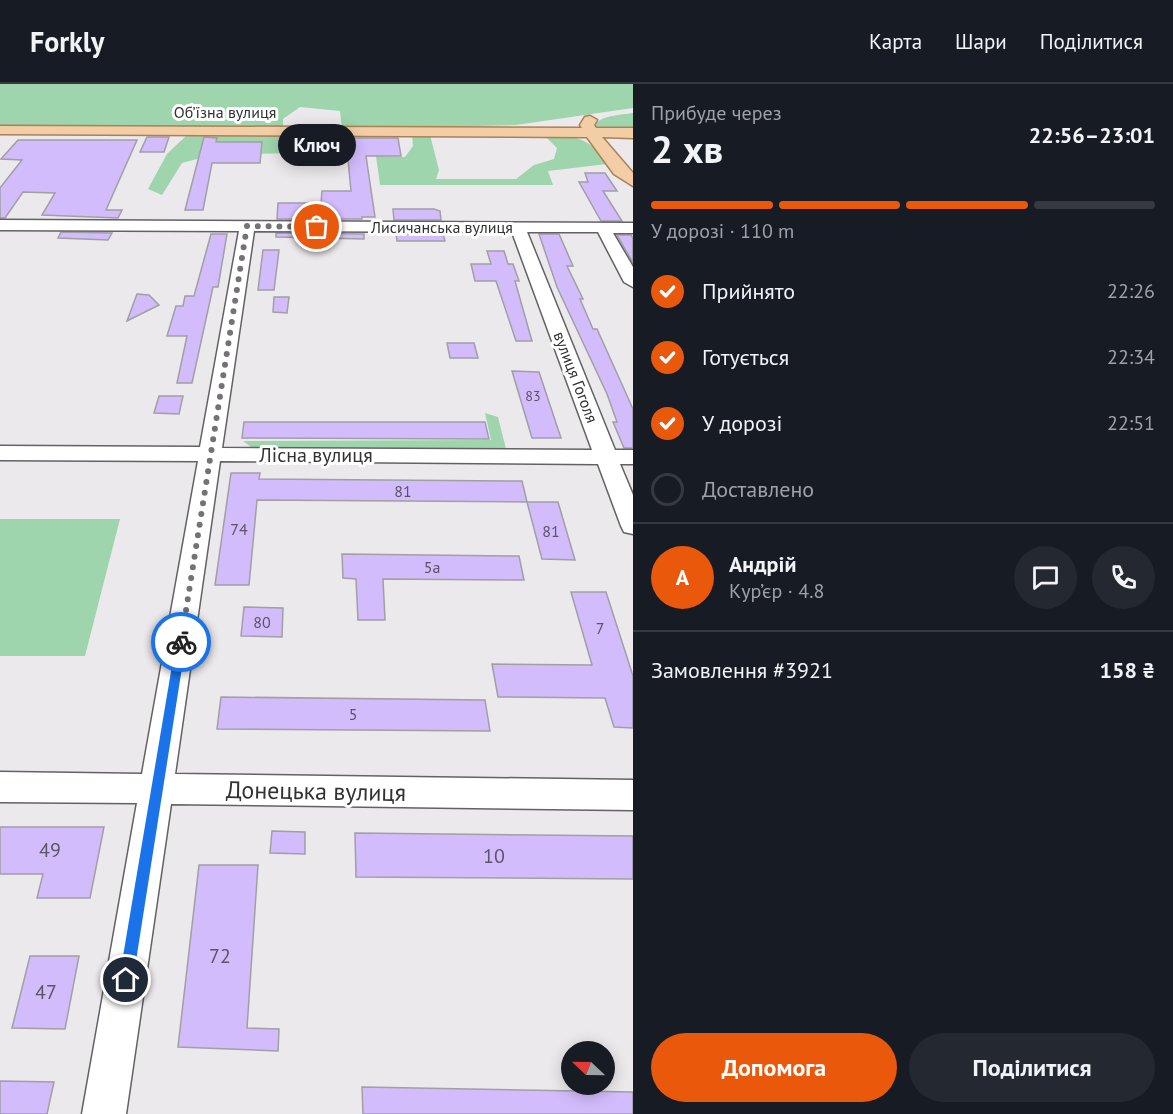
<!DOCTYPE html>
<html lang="uk">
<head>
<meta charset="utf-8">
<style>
  :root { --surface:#171b24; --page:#242831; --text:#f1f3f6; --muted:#9ea1a6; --line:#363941; --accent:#ea580c }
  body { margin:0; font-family:"PT Sans",sans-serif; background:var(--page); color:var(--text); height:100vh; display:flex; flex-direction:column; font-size:22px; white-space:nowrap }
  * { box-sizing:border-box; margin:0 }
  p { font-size:20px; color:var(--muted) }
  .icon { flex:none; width:33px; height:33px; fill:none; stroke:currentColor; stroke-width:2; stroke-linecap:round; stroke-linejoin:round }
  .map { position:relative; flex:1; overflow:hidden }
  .side { display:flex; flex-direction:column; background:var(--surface); width:540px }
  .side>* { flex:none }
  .needle { width:39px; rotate:292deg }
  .controls { position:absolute; left:561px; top:957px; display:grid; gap:12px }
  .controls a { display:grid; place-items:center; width:54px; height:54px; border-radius:50%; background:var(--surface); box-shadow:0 3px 15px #0003; font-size:30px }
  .pin { position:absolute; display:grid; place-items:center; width:51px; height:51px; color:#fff; margin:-26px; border:3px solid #fff; border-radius:50%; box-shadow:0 2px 6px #0007 }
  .courier { position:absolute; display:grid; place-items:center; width:60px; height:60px; margin:-30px; border:4px solid #1a73e8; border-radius:50%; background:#fff; color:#222; box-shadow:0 2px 8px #0007 }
  .bubble { position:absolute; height:42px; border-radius:21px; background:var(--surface); box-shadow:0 3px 15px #0003; font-size:20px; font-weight:600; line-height:42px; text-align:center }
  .overview em { font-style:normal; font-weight:600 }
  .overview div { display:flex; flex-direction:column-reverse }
  .overview { display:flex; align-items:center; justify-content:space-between; height:102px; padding:0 18px }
  h1 { font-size:39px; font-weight:600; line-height:45px }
  .bar { display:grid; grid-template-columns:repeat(4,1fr); gap:9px 6px; align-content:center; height:72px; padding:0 18px }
  .bar i { height:8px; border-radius:4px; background:var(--line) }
  .bar .selected { background:var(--accent) }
  .bar p { grid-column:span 4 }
  .line { display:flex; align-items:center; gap:15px; padding:0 18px; border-top:2px solid var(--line) }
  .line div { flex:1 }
  .round { display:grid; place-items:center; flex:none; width:63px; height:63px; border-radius:32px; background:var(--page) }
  ol { padding:0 18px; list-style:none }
  li { display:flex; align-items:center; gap:18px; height:66px }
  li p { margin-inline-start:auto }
  li .icon { padding:6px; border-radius:50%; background:var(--accent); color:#fff; stroke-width:4 }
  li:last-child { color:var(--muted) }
  li i { width:33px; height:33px; border:3px solid var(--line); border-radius:50% }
  .primary-button { display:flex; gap:12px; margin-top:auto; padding:12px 18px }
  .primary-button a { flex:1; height:69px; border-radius:36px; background:var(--accent); color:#fff; font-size:24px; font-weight:600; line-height:69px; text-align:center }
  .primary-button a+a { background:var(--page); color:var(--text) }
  header { display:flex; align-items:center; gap:36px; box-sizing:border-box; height:84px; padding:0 30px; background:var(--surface); border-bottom:2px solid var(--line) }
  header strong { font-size:28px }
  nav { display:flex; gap:33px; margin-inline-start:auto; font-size:21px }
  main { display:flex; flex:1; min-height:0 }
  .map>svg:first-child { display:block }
  .green { fill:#9ed5ac }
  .building { fill:#d3bcfc; stroke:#a19fa4; stroke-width:1.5 }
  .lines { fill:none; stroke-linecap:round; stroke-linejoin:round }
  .minor-casing { stroke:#646165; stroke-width:3 }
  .major-casing { stroke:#a98157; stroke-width:3 }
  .minor { fill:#fff; fill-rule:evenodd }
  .major { fill:#f2cda6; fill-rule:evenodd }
  .route { fill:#1a73e8 }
  .done { stroke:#747274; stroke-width:6; stroke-dasharray:0 10.8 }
  .labels { text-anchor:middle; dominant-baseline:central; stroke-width:6; stroke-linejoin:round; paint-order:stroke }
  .far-number-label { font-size:14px; fill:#5b5465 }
  .far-street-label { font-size:16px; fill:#333233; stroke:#fff }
  .number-label { font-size:16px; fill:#5b5465 }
  .street-label { font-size:20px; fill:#333233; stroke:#fff }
  .near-number-label { font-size:20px; fill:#5b5465 }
  .near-street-label { font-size:24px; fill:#333233; stroke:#fff }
</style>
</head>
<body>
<header>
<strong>Forkly</strong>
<nav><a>Карта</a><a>Шари</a><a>Поділитися</a></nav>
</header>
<main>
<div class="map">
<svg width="633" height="1030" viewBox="0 0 633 1030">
  <rect width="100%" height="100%" fill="#ece9ed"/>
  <!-- green -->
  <g class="green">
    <path d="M0 0H633V24L516 41 342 45 340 27 300 23 283 35V44H0Z"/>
    <path d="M633 29V47H596L593 43C600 31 620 31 633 29Z"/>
    <path d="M188 50H293L291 69 212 71 182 79 162 111 148 105 167 70Z"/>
    <path d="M412 50 430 51 439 86 436 95H516L534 81 554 75 557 64 544 51C576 52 590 53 607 80L548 87 553 101H380L376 72 405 73 413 62Z"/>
    <path d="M485 329 498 333 506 365 501 368 264 365 251 363 243 357 491 356Z"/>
    <path d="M0 435H120L85 572H0Z"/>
  </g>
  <!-- building -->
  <g class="building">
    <path d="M147 53H169L164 68H140Z"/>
    <path d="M204 53 217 54 216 58H262L260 79H212L203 126H185Z"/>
    <path d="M346 54H398L401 72H366L375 133H362V135H277L278 119H321L322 107H351Z"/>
    <path d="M18 56H137L106 126H122L118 134 42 131 55 109 23 108 5 134H0V104L22 76 1 75Z"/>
    <path d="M585 89H605L617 107H603L622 137H601L579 98H588Z"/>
    <path d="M393 125H434L440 127 441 136H394Z"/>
    <path d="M61 148 112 149 108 156 58 154Z"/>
    <path d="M276 149 364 150V155L276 153Z"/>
    <path d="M211 150H227L218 203H213L192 299H177L187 252H167L176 222H183L185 212H194Z"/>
    <path d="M396 150H443L445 157H397Z"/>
    <path d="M539 150H559L573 182H567L583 215H580L593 245H597L633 325V364H624L613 338H617L607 310 557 203Z"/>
    <path d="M617 151H631L633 154V179Z"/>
    <path d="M263 166H279L274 206H258Z"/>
    <path d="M487 167H504L508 180H513L519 197H515L532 257H516L496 197H475L471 180H491Z"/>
    <path d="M137 210 149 211 159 221 127 237Z"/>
    <path d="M274 213H289L287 229 273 228Z"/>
    <path d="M447 259H474L478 274H450Z"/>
    <path d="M512 287 539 288 561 354H532Z"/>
    <path d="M159 312H183L179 330 154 329Z"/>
    <path d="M244 338H485L489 355 242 354Z"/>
    <path d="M231 389H260L259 395 522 397 527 418 257 416 249 501H215Z"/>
    <path d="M527 418H558L575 476 542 475Z"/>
    <path d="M342 470 519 472 524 496 383 495 385 536H358L356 495 343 494Z"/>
    <path d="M571 508H606L633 592V644L614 643 605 614 498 613 492 580 592 581Z"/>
    <path d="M244 523 283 524 282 553 241 552Z"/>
    <path d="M221 613 485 616 490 647 217 645Z"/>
    <path d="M0 743H104L90 814H37L43 790H0Z"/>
    <path d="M272 747 305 748V770L270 769Z"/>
    <path d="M355 749 633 752V795L356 793Z"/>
    <path d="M199 781H258L247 944 279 945 278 967 178 963Z"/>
    <path d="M30 872H79L65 945 12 944Z"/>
    <path d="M0 997 54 998 47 1030H0Z"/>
    <path d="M362 1003 633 1008V1030H363Z"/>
  </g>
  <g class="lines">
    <!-- minor casing -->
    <g class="minor-casing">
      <path id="minor" d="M0 136 633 139V149H613L633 183V203L624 198 598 148H527L615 366H633V380H620L633 411V450L624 448 621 442 598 380 220 377 175 690 633 696V726L171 720 126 1030H82L137 719 0 718V688L142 690 198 377 0 376V362L200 363 239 147 0 146ZM254 147 512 148 592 366 222 364Z"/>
    </g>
    <!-- major casing -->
    <g class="major-casing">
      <path id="major" d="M590 32 597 36 594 41 596 44H633V54L602 53 633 89V102L614 90 587 53 0 50V42L582 44 580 41 585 33Z"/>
    </g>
    <!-- minor -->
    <use href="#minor" class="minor"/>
    <!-- major -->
    <use href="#major" class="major"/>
  </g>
  <!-- route -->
  <path class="route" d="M181 554 186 558 133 896 126 903 119 896 176 558Z"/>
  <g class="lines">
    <!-- done -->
    <path class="done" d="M181 558 247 142 317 143"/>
  </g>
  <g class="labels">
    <!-- far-number labels -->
    <g class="far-number-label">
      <text x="533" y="312">83</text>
    </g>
    <!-- far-street labels -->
    <g class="far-street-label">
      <text x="225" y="28">Об’їзна вулиця</text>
      <text x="442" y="143">Лисичанська вулиця</text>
      <text transform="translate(576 293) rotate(69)">вулиця Гоголя</text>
    </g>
    <!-- number labels -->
    <g class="number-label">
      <text x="403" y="407">81</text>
      <text x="239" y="445">74</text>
      <text x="551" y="447">81</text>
      <text x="432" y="483">5а</text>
      <text x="262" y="538">80</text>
      <text x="600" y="544">7</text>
      <text x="353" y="630">5</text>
    </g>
    <!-- street labels -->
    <g class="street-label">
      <text x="316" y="371">Лісна вулиця</text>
    </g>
    <!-- near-number labels -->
    <g class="near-number-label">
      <text x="50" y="766">49</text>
      <text x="494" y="772">10</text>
      <text x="220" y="872">72</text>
      <text x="46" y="908">47</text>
    </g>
    <!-- near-street labels -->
    <g class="near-street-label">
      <text transform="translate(316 707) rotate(1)">Донецька вулиця</text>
    </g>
  </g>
</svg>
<div class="controls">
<a><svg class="needle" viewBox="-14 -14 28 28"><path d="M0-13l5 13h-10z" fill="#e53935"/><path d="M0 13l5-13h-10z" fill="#9ea1a6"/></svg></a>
</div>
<div class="pin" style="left:317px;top:143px;background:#ea580c"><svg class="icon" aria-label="bag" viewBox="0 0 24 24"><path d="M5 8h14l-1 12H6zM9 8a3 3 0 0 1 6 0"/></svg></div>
<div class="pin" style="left:126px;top:896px;background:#1f2937"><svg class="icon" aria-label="home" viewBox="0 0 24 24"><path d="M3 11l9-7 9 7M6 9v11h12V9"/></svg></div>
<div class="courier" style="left:181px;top:558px"><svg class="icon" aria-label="bike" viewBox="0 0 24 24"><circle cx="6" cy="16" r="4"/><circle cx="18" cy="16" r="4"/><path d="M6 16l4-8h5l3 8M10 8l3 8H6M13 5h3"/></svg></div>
<div class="bubble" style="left:278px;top:40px;width:78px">Ключ</div>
</div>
<section class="side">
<div class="overview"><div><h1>2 хв</h1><p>Прибуде через</p></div><em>22:56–23:01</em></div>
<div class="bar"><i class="selected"></i><i class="selected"></i><i class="selected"></i><i></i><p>У дорозі · 110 m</p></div>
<ol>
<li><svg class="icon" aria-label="check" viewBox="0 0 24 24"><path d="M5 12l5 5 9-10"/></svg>Прийнято<p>22:26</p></li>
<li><svg class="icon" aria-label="check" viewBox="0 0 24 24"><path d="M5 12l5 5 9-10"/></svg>Готується<p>22:34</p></li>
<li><svg class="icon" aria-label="check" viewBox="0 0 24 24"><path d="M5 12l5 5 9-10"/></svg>У дорозі<p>22:51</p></li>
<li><i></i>Доставлено</li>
</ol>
<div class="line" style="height:108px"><b class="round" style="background:var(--accent);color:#fff">А</b><div><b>Андрій</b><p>Кур’єр · 4.8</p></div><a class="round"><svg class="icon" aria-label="chat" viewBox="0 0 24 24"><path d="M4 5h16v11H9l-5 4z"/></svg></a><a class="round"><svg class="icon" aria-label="phone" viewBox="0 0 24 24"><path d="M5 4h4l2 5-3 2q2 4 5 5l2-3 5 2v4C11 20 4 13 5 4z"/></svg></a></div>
<div class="line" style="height:78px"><div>Замовлення #3921</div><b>158 ₴</b></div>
<div class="primary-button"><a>Допомога</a><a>Поділитися</a></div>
</section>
</main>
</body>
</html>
